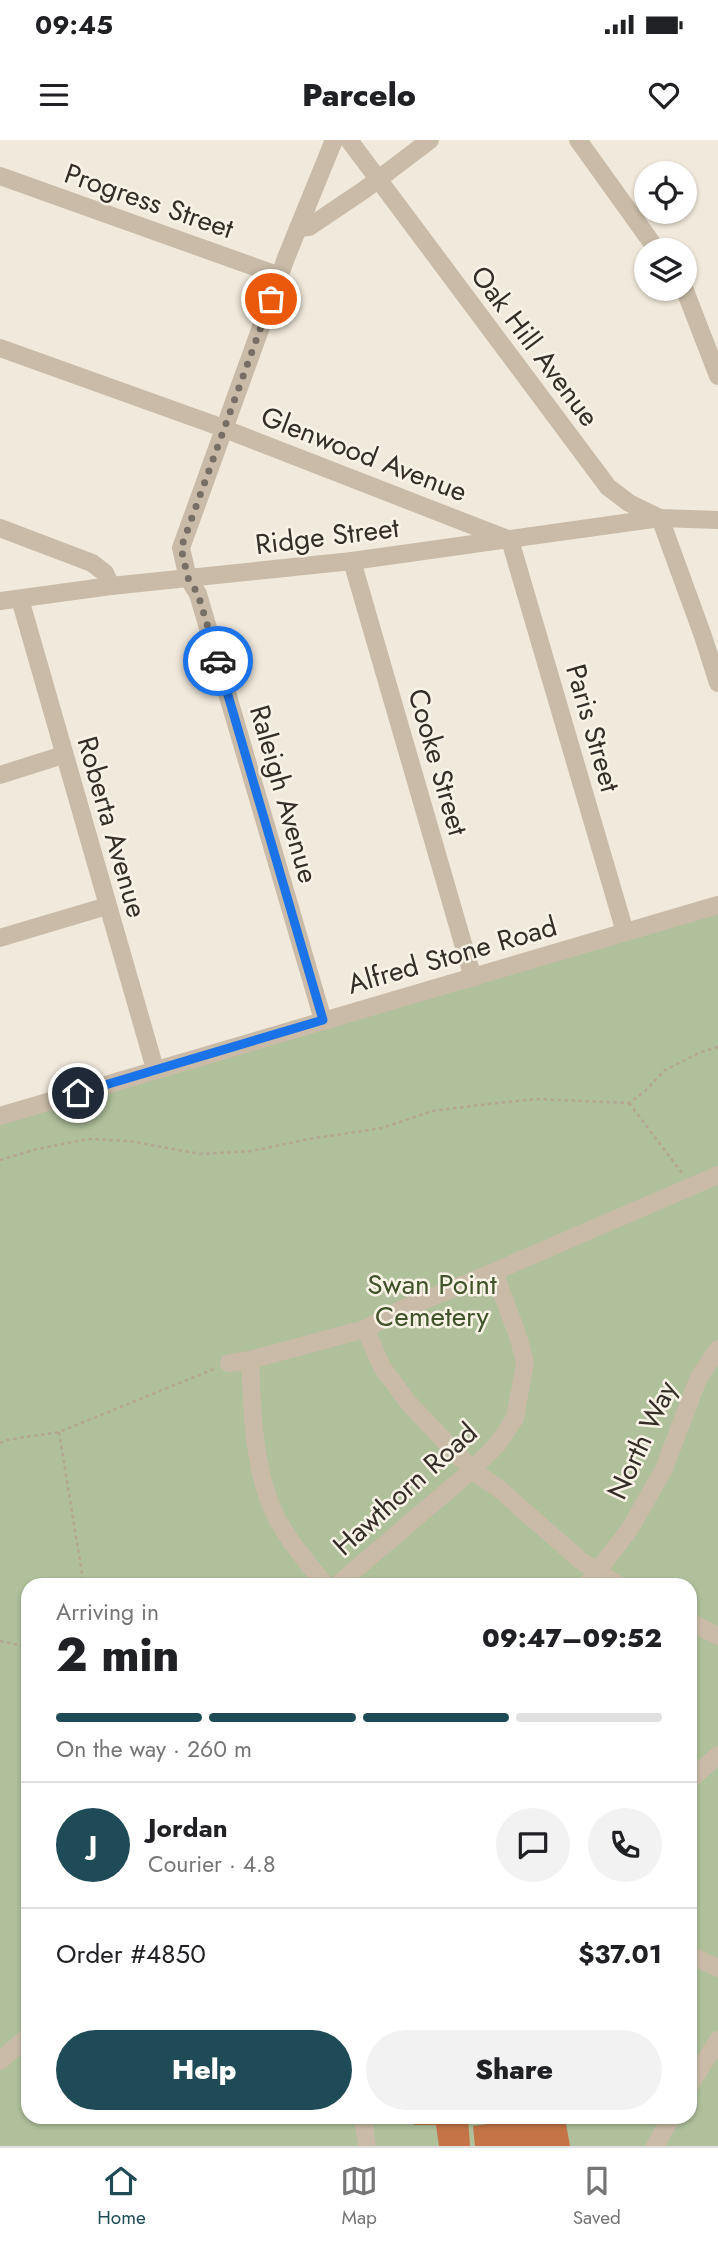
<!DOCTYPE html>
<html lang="en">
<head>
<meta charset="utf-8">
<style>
  :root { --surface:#fff; --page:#f2f2f2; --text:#202124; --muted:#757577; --line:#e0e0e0; --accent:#1e4b56 }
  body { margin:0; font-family:Jost,sans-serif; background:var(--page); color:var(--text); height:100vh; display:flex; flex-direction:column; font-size:26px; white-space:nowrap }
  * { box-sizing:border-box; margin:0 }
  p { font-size:23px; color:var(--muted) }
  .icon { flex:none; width:38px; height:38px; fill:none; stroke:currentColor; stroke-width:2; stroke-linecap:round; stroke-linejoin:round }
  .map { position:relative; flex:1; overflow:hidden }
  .details { position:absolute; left:21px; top:1438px; width:676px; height:546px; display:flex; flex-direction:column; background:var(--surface); border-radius:21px; box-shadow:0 2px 5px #0004 }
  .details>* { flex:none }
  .controls { position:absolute; left:634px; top:21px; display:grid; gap:14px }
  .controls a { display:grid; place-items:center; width:63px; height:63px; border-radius:50%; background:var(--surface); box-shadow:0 2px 5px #0004; font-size:35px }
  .pin { position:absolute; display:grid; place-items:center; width:60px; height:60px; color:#fff; margin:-30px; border:4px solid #fff; border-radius:50%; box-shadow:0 2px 7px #0007 }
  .courier { position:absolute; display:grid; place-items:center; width:70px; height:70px; margin:-35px; border:5px solid #1a73e8; border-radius:50%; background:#fff; color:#222; box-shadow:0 2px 9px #0007 }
  .overview em { font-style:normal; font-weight:800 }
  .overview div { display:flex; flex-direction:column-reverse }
  .overview { display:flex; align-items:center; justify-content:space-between; height:119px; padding:0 35px }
  h1 { font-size:46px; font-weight:800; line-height:52px }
  .bar { display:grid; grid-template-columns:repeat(4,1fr); gap:10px 7px; align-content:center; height:84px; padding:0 35px }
  .bar i { height:9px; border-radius:5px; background:var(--line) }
  .bar .on { background:var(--accent) }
  .bar p { grid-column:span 4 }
  .line { display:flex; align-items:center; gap:18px; padding:0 35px; border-top:2px solid var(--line) }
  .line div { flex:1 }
  .round { display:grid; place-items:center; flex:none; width:74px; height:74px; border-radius:37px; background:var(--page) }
  .action { display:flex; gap:14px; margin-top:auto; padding:14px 35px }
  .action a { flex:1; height:80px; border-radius:42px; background:var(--accent); color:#fff; font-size:28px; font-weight:800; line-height:80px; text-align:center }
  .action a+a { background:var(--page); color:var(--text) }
  .status { display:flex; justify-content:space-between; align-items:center; height:49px; padding:0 35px; background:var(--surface); direction:ltr }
  .status svg { height:19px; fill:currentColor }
  header { display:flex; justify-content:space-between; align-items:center; height:91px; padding:0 35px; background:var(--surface); font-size:32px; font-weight:800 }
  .menu { display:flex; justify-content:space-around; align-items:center; height:98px; border-top:2px solid var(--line); background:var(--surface); font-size:19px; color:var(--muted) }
  .menu a { display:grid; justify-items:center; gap:4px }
  .menu .on { color:var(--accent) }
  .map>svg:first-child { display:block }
  .green { fill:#afc09b; fill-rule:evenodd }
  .building { fill:#c47446 }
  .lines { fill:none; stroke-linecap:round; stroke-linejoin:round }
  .path { stroke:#b5a591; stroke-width:2.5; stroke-dasharray:3.5 3.5; stroke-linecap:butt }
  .minor { stroke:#c9bba7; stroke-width:18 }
  .done { stroke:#776f66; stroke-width:7; stroke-dasharray:0 12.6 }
  .route { stroke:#1a73e8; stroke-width:9 }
  .labels { text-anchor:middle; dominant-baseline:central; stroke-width:5; stroke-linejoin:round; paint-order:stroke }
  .street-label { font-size:28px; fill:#352d27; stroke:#f9f3e7 }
  .park-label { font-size:28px; fill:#40532b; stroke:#f9f3e7 }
</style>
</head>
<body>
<div class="status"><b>09:45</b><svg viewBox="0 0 49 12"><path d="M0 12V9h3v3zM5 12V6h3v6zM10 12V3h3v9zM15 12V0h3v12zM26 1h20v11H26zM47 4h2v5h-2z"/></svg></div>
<header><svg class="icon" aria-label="menu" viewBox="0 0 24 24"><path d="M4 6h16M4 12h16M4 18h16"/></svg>Parcelo<svg class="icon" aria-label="heart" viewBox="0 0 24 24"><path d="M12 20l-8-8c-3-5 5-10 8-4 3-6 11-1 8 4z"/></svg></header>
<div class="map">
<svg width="718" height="2006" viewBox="0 0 718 2006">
  <rect width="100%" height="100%" fill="#f1e9db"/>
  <!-- green -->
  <path class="green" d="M718 767V2006H0V982ZM28 1446H690V1978H28Z"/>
  <!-- building -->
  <g class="building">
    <path d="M413 1978H468L470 2006H439L436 1985H414Z"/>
    <path d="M531 1978H565L570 2006H475L473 1986Z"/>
  </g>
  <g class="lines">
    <!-- path -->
    <g class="path">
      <path d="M629 963 682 1033"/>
      <path d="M0 1020 37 1009 88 999 130 1001 200 1014 252 1011 309 999 382 988 432 971 471 966 536 959 629 963 645 951 665 930 701 912 718 907"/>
      <path d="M59 1292 84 1446"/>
      <path d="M0 1303 6 1300 59 1292 214 1229"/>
      <path d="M0 1501 28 1507"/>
    </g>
    <!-- minor -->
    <g class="minor">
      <path d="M349 0 608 347 629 363 660 378 718 380"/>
      <path d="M578 0 657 110"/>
      <path d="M0 36 280 136"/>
      <path d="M298 88 309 87 364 50 430 0"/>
      <path d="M684 148 718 236"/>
      <path d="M0 208 212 284 510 400 625 792"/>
      <path d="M660 378 703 496 718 543"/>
      <path d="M0 388 92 423 105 433 111 446"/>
      <path d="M352 421 473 838"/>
      <path d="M20 459 155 929"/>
      <path d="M0 461 111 446 352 421 660 378"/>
      <path d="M0 635 63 615"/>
      <path d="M0 798 107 766"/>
      <path d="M323 880 198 454 188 438 181 408 286 118 334 0"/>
      <path d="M0 976 718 765"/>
      <path d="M365 1189 382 1227 407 1261 472 1330 498 1348 580 1420 620 1446"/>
      <path d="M250 1220C252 1267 253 1325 273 1370 284 1396 308 1423 326 1446"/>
      <path d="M229 1223 250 1220 365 1189 402 1169 477 1139 718 1035"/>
      <path d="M336 1446 472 1330 497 1305 515 1278 525 1223 519 1199 494 1132"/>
      <path d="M586 1446 629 1390 663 1331 699 1237 718 1209"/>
      <path d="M690 1482 718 1496"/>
      <path d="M690 1640 718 1615"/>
      <path d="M690 1815 718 1828"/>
      <path d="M0 1921 28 1896"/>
      <path d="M690 1945 718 1900"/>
      <path d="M363 1978 367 2006"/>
      <path d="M655 2006 671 1978"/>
    </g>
  </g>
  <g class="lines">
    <!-- done -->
    <path class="done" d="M218 521 198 454 188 438 181 408 271 159"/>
    <!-- route -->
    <path class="route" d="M78 953 323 880 218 521"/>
  </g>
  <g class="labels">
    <!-- street labels -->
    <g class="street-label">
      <text transform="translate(149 61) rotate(19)">Progress Street</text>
      <text transform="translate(535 206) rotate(53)">Oak Hill Avenue</text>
      <text transform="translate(364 314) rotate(21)">Glenwood Avenue</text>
      <text transform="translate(327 396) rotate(-7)">Ridge Street</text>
      <text transform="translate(593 588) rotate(74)">Paris Street</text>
      <text transform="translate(438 622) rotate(74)">Cooke Street</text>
      <text transform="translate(284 654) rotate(74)">Raleigh Avenue</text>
      <text transform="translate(112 687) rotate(74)">Roberta Avenue</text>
      <text transform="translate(452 815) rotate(-16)">Alfred Stone Road</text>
      <text transform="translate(642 1300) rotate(-65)">North Way</text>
      <text transform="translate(405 1349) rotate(-42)">Hawthorn Road</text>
    </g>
    <!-- park labels -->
    <g class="park-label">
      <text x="432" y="1144">Swan Point<tspan x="432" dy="32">Cemetery</tspan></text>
    </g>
  </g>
</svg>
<div class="controls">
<a><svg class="icon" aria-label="locate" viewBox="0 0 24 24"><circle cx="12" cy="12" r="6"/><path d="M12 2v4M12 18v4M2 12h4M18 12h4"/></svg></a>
<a><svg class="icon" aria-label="layers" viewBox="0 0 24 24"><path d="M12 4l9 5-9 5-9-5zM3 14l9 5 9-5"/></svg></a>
</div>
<div class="pin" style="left:271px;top:159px;background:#ea580c"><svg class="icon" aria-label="bag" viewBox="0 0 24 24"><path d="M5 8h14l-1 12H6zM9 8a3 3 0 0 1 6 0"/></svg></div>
<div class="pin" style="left:78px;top:953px;background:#1f2937"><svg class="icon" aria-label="home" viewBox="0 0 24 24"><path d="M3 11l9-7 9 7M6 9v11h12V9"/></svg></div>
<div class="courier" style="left:218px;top:521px"><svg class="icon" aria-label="car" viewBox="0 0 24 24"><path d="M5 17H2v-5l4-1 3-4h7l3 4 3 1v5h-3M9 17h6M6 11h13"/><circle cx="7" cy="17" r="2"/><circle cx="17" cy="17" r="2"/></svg></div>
<section class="details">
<div class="overview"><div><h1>2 min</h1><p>Arriving in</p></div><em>09:47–09:52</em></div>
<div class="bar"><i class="on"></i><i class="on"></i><i class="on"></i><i></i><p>On the way · 260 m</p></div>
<div class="line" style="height:126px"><b class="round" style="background:var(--accent);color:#fff">J</b><div><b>Jordan</b><p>Courier · 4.8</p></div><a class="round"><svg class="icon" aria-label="chat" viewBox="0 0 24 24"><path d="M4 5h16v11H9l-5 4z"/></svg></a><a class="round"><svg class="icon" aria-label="phone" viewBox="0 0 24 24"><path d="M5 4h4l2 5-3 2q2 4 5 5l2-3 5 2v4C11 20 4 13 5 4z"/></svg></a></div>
<div class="line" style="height:91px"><div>Order #4850</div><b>$37.01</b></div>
<div class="action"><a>Help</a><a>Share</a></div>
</section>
</div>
<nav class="menu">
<a class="on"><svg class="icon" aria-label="home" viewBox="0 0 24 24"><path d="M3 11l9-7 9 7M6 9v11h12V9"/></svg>Home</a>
<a><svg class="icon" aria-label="map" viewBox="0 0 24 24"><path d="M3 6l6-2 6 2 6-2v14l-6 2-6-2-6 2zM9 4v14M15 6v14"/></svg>Map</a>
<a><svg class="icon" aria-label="saved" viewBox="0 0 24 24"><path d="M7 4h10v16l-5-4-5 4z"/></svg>Saved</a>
</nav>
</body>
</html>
